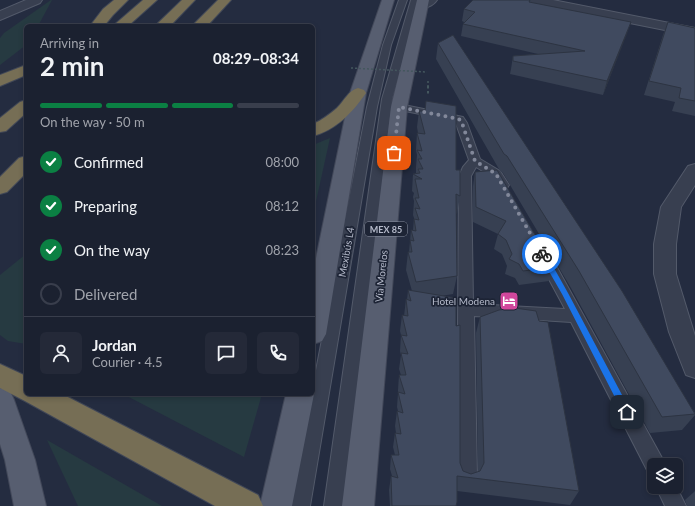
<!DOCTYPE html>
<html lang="en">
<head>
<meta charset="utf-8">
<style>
  :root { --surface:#1b2130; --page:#242938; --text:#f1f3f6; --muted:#a0a3ab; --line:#393e4c; --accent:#0b8043 }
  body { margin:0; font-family:Lato,sans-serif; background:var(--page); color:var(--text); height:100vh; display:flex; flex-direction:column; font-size:15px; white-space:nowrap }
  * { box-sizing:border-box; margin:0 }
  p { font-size:13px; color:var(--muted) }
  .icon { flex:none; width:22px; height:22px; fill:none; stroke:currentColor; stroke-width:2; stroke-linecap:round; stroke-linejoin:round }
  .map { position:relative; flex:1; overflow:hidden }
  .sheet { position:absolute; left:24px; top:24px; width:291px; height:372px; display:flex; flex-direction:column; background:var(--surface); border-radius:6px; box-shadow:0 2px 6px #0003,0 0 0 1px var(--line) }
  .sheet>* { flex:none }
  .tools { position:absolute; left:647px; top:458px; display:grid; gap:8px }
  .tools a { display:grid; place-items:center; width:36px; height:36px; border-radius:6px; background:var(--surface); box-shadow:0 2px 6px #0003,0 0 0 1px var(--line); font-size:20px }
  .pin { position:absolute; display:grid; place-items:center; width:34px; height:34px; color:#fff; margin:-17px; border-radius:8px; box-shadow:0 2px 6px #0006 }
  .courier { position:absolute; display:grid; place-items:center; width:40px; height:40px; margin:-20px; border:3px solid #1a73e8; border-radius:50%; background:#fff; color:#222; box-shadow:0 1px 5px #0007 }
  .head em { font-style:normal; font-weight:700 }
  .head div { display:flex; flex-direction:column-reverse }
  .head { display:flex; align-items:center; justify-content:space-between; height:68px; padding:0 16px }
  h1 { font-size:26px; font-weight:700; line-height:30px }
  .bar { display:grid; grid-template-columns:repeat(4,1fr); gap:6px 4px; align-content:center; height:48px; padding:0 16px }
  .bar i { height:5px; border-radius:3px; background:var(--line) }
  .bar .active { background:var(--accent) }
  .bar p { grid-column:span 4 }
  .line { display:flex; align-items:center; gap:10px; padding:0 16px; border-top:1px solid var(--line) }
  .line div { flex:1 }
  .round { display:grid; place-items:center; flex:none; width:42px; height:42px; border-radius:6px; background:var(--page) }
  ol { padding:0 16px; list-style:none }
  li { display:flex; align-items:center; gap:12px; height:44px }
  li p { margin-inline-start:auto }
  li .icon { padding:4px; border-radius:50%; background:var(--accent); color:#fff; stroke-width:4 }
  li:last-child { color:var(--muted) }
  li i { width:22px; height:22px; border:2px solid var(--line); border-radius:50% }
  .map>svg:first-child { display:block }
  .green { fill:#263a41 }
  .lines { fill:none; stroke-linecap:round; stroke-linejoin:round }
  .service-casing { stroke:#535a6a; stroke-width:2 }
  .minor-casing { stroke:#535a6a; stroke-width:2 }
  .tertiary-casing { stroke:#535a6a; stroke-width:2 }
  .primary-casing { stroke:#424859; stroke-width:2 }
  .motorway-casing { stroke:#404757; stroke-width:2 }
  .path-far1 { stroke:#44575e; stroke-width:1.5; stroke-dasharray:2 2; stroke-linecap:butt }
  .path { stroke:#44575e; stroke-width:2; stroke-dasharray:2.5 2.5; stroke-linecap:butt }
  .service { fill:#383f50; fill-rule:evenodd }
  .minor { fill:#383f50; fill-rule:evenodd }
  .tertiary { fill:#383f50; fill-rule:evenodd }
  .primary { fill:#575e70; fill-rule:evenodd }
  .motorway { fill:#766e55; fill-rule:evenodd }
  .path-bridge { stroke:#44575e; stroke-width:1.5; stroke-dasharray:2 2; stroke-linecap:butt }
  .wall { fill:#374052 }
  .shaded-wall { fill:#2d3442 }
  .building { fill:#404a5f; stroke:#2d3442 }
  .route { fill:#1a73e8 }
  .done { stroke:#82889a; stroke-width:4; stroke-dasharray:0 7.2 }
  .labels { text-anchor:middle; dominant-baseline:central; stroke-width:3.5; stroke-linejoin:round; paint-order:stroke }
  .shield { fill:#1d2435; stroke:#878d9d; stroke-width:1 }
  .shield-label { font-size:9px; font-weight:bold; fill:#b5baca }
  .street-label { font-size:10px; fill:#b5baca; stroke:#1d2435 }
  .poi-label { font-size:10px; fill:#b5baca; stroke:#1d2435; text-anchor:end }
</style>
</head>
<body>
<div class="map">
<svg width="695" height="506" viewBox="0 0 695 506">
  <rect width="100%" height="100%" fill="#242c40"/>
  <!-- green -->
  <g class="green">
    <path d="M51 0H52L38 26H26V45L0 65V38L4 33Z"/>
    <path d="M330 138 313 215V145Z"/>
    <path d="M26 254V344L8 341 0 335V275Z"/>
    <path d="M123 394H262L244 457Z"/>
    <path d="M47 440 162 506H78Z"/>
  </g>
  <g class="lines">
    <!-- service casing -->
    <g class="service-casing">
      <g id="service">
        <path d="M399 0H407L391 45 377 107 310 506H290L312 394H313V386L367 107 383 45Z"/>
        <path d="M411 0H419L392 99 344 506H324L382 99Z"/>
        <path d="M399 104 463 117 467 123 480 159 500 171 509 185 507 188H499L491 176 476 167 471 176 473 304 565 309 536 255 538 251 543 250 548 251 662 458 665 465H654V474L648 472 571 322 474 316 477 477 474 484 467 487 460 484 457 477 459 176 463 167 469 160 455 121 395 109 394 107 395 105Z"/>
        <path d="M676 486 686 506H665L656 487H676Z"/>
      </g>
    </g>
    <!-- minor casing -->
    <g class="minor-casing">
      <g id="minor">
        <path d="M422 0H437C433 6 425 9 418 8L416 5Z"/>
        <path d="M528 0H553L695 28V36L534 4 530 3Z"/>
        <path d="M695 164V185L681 207 676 244V274L695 336V378L686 375 669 332 654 274V244L661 207 688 166Z"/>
      </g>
    </g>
    <!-- tertiary casing -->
    <g class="tertiary-casing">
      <path id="tertiary" d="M26 0H42L40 3 0 20V11Z"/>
    </g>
    <!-- primary casing -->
    <g class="primary-casing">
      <g id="primary">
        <path d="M382 0H394L366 93 326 334 322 341 313 344V273L350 93Z"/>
        <path d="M417 0H429L407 107 374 506H342L391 107Z"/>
        <path d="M0 388 10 391 14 400 35 460 46 506H14L5 460 0 444Z"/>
        <path d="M313 393 314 394 292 506H260L286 394H313Z"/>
      </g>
    </g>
    <!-- motorway casing -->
    <g class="motorway-casing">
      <g id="motorway">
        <path d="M114 0H128L113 15 104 26H90L103 9Z"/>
        <path d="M143 0H157L128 26H113Z"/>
        <path d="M182 0H195L170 26H155Z"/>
        <path d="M218 0H231L207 26H192Z"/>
        <path d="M26 65V75L0 86V75Z"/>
        <path d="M358 88 364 90 366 93C353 112 336 130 313 136V124C322 120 330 114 337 108 344 101 349 90 358 88Z"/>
        <path d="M26 100V113L6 131 0 132V118L20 102Z"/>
        <path d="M26 156V173L7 192 0 194V177L19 158Z"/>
        <path d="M0 364 26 376V394H62L258 495 263 506H215L25 401 0 388Z"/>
      </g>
    </g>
    <!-- path-far1 -->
    <path class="path-far1" d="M428 81V87"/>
    <!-- path -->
    <path class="path" d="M428 86V96"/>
    <!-- service -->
    <use href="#service" class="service"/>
    <!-- minor -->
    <use href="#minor" class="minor"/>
    <!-- tertiary -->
    <use href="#tertiary" class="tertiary"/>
    <!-- primary -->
    <use href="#primary" class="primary"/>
    <!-- motorway -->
    <use href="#motorway" class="motorway"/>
    <!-- path-bridge -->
    <path class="path-bridge" d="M351 68 427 72"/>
  </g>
  <!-- wall -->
  <g class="wall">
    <path d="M531 0V2L631 22 603 95 510 74 511 69 513 56 538 54 461 36 463 24 464 22 462 21 464 9Z"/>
    <path d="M668 22 695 28V116L672 111 675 102 644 95 663 35Z"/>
    <path d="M438 43 695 413V415L682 430 650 433 571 288 503 173 500 171 436 59Z"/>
    <path d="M419 111 456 170 460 196 457 214 456 213 457 276 453 294 441 296 456 326 460 463 463 471 471 474 478 472 476 333 480 317 579 491 570 505 457 491 456 506H390L389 490 391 476H392L390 469 391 455H395L393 447 395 433H396L395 426 397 411H398L397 407 398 393V390L399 375H401L399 369 401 355 400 351 401 335 400 331 402 315 404 316 406 299 407 300 408 290 412 291 406 270 408 252H409L411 230H413L414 218 413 215 414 201 413 197 414 193 412 191 413 174H416V167L417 155 416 150 417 133H418L417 127Z"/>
    <path d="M475 172 554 267 549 281 519 285 515 278 505 274 507 266 502 254 494 249 498 234 473 222V186Z"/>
    <path d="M695 491V506H687L685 500 694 492Z"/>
  </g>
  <!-- shaded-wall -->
  <path class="shaded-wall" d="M631 22 627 34 603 95 607 81Z"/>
  <!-- building -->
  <g class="building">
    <path d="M473 0H530L529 2 631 22 607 81 513 61V56L585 51 463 24 475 12 464 9Z"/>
    <path d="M668 22 695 28V101L679 98 681 88 649 81Z"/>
    <path d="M453 35 622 291 695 414 662 417 579 271 507 156 504 154 438 43Z"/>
    <path d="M426 101 456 106V170H460V196L456 194 457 276 416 282 408 252H412L410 240 414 241 411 230 416 231 414 219 419 220 415 208 420 209 415 198H419L415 179H422L413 174 420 173 418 169H423L418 159H422L417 150 422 151 417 133 425 134 419 111H425Z"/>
    <path d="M497 170 554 267 523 271 519 264 509 259 512 254 506 240 498 234 506 221 476 207 475 172Z"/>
    <path d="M408 290 456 298V326L460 325V463L463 471 471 474 480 471 484 463 480 317 499 310 515 308 536 311 539 321 548 322 579 491 457 476V502L456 506H392L391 476 398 478 391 455H399L395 433 401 434 397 411 403 413 398 392 405 394 399 375H406L401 353 408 354 401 335 407 336 402 315 408 316 406 299 411 301Z"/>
  </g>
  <!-- route -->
  <path class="route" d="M540 252H545L568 293 630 410 631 412 630 415H624L562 294 539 254Z"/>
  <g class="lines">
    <!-- done -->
    <path class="done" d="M394 153 399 107 459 119 462 123 475 161 496 174 542 254"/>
  </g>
  <!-- icons -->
  <defs>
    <g id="hotel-square" transform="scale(1)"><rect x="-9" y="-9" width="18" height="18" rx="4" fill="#d1479c" stroke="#1d2435"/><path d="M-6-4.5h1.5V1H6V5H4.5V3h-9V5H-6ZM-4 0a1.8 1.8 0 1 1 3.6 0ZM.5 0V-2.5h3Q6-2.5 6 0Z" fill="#fff"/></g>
  </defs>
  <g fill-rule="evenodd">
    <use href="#hotel-square" x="509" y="301"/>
  </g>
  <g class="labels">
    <!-- shield labels -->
    <rect class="shield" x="365" y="222" width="42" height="14" rx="3"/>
    <g class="shield-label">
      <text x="386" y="229">MEX 85</text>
    </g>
    <!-- street labels -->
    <g class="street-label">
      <text transform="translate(346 252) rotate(-80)">Mexibús L4</text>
      <text transform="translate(381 276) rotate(-84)">Vía Morelos</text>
    </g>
    <!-- poi labels -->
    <g class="poi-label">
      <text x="495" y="301">Hotel Modena</text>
    </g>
  </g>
</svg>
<div class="tools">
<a><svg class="icon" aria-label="layers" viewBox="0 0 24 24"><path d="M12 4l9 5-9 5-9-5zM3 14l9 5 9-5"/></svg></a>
</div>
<div class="pin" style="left:394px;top:153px;background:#ea580c"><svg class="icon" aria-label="bag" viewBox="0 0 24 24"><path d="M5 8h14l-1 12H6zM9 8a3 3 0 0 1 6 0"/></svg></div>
<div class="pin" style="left:627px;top:412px;background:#1f2937"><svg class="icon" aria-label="home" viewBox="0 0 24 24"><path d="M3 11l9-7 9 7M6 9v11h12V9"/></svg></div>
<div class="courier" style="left:542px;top:254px"><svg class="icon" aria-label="bike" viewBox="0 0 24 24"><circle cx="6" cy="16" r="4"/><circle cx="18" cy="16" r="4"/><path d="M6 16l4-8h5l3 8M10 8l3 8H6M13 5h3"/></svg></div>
<section class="sheet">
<div class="head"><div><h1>2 min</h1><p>Arriving in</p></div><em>08:29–08:34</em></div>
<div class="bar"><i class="active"></i><i class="active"></i><i class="active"></i><i></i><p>On the way · 50 m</p></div>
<ol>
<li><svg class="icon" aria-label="check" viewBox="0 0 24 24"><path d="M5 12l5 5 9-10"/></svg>Confirmed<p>08:00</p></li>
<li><svg class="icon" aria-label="check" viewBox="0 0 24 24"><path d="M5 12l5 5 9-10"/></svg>Preparing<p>08:12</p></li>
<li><svg class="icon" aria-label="check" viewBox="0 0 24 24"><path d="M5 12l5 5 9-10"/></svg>On the way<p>08:23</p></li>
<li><i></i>Delivered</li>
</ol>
<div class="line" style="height:72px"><a class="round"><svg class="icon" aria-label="person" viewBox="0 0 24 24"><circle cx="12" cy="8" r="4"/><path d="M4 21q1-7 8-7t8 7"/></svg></a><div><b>Jordan</b><p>Courier · 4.5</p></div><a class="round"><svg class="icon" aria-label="chat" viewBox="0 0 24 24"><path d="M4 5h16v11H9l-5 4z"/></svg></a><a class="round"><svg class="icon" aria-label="phone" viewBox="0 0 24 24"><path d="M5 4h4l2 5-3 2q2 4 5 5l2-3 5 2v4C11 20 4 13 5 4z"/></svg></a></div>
</section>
</div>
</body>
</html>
